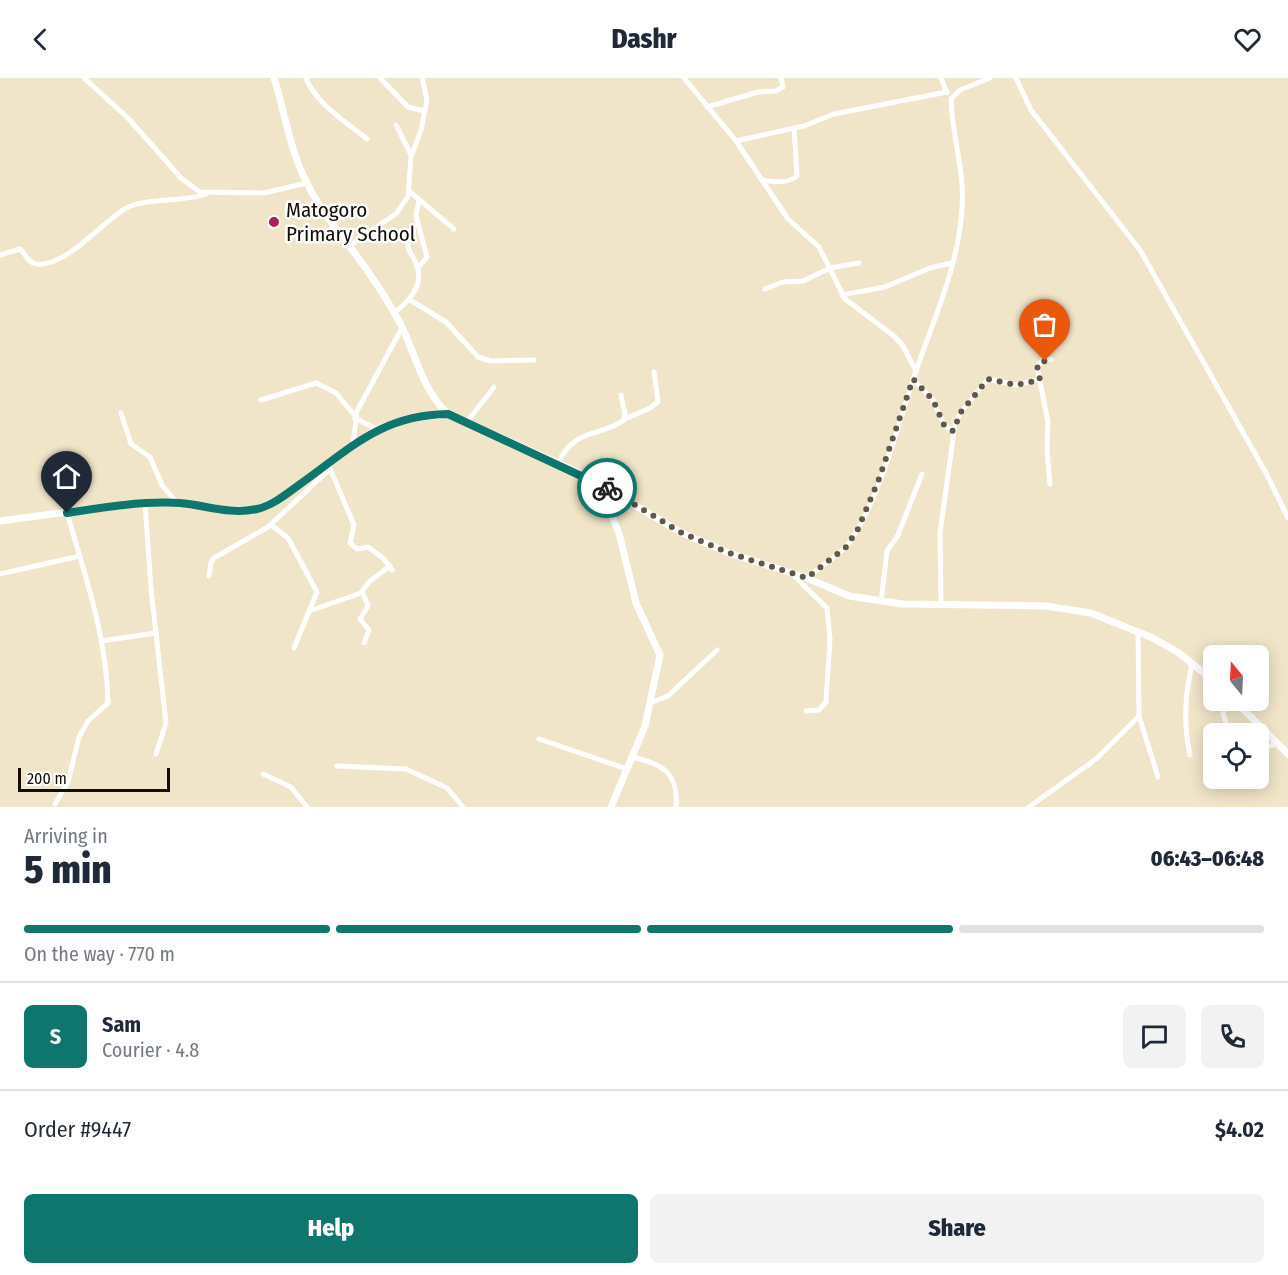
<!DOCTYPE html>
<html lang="en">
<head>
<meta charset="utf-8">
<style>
  :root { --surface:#fff; --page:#f2f2f3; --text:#1f2937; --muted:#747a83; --line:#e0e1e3; --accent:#0f766e }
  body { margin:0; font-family:"Fira Sans Condensed",sans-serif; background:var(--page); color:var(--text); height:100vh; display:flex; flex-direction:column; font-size:22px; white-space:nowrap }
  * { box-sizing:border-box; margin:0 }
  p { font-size:20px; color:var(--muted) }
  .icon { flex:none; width:33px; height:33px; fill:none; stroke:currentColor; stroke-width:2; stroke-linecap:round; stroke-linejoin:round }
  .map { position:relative; height:729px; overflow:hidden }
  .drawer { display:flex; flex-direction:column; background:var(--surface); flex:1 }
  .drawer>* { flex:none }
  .needle { width:39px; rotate:342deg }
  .buttons { position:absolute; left:1203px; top:567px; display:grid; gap:12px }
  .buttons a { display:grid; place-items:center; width:66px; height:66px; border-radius:9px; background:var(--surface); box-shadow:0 3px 15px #0003; font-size:30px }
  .scale { position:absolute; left:18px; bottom:15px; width:152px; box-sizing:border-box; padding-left:6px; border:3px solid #110d05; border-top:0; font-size:16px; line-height:21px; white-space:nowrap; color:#110d05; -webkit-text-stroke:4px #fff; paint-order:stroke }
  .pin { position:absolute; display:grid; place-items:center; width:51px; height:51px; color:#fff; margin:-62px -26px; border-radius:50% 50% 50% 0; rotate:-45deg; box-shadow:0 0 6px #0007 }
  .pin .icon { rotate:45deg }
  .courier { position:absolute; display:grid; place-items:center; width:60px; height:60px; margin:-30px; border:4px solid #0f766e; border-radius:50%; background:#fff; color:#222; box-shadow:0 2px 8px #0007 }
  .overview em { font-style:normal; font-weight:800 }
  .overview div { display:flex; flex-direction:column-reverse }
  .overview { display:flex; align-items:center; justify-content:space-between; height:102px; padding:0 24px }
  h1 { font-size:39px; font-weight:800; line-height:45px }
  .bar { display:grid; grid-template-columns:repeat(4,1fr); gap:9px 6px; align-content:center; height:72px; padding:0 24px }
  .bar i { height:8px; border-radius:4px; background:var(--line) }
  .bar .selected { background:var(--accent) }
  .bar p { grid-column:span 4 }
  .line { display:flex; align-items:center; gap:15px; padding:0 24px; border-top:2px solid var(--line) }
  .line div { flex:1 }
  .round { display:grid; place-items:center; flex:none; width:63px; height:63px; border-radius:9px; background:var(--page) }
  .primary-button { display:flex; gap:12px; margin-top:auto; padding:12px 24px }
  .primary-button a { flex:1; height:69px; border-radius:9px; background:var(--accent); color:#fff; font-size:24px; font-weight:800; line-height:69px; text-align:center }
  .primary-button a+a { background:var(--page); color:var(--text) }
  header { display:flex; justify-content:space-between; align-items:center; height:78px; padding:0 24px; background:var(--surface); font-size:27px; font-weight:800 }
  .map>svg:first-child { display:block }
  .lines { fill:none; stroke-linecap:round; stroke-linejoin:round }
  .minor { stroke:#fff; stroke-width:5 }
  .tertiary { stroke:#fff; stroke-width:7 }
  .done { stroke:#5f594a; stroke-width:6; stroke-dasharray:0 10.8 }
  .route { stroke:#0f766e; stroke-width:8 }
  .poi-dot { fill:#ae1e56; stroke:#fff; stroke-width:2 }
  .labels { text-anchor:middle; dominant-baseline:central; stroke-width:5; stroke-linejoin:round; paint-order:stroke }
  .poi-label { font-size:21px; fill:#110d05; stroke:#fff; text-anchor:start }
</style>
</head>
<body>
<header><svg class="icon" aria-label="back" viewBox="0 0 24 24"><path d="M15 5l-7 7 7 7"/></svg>Dashr<svg class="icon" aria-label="heart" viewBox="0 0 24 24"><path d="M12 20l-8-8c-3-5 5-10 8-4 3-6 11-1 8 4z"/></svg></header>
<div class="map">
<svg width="1288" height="729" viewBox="0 0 1288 729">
  <rect width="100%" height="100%" fill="#f0e5c9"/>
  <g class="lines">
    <!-- minor -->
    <g class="minor">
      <path d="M84 0 128 40 182 101 200 114 264 115 307 105"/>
      <path d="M306 0C316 26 346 44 367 61"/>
      <path d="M380 0 408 29 424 33"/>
      <path d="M684 0 736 63 788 141 819 169 845 221 894 258 903 268 916 293"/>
      <path d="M941 0 947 15"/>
      <path d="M1016 0 1031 32 1140 172 1266 395 1288 440"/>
      <path d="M707 29 758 14 776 13 783 9 781 0"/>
      <path d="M396 47 411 77"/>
      <path d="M736 63 804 48 834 36 947 14"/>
      <path d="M762 102C774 104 788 106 797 98L794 50"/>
      <path d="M409 113 454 151"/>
      <path d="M349 168 397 135 408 118 411 79 421 52 427 22 422 0"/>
      <path d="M0 177 20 171C25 175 28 185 36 186 69 190 107 136 133 127 156 120 182 124 206 116"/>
      <path d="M418 190 427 179 416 138 419 122"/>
      <path d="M765 211 783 204 803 203 830 190 859 185"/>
      <path d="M842 217 885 209 930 190 952 185"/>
      <path d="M410 222 446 244 478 279 491 283 534 282"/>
      <path d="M394 235C411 222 426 205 415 183 411 174 406 172 409 162"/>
      <path d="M913 301 933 322 944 347 953 353"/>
      <path d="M261 322 316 305 336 315 356 339"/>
      <path d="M121 335 131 366 150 379 162 407 177 425"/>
      <path d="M355 340 377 351"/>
      <path d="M625 341 650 330 658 324 654 294"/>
      <path d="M467 344 494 309"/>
      <path d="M353 367 357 333 402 250"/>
      <path d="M558 385C574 351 595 360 623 343L625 336 621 317"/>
      <path d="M329 388 354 447 350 465 357 471 368 469 383 480 392 492"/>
      <path d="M1050 406 1047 372 1048 344 1037 289 1041 284 1051 281"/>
      <path d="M145 425 151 510 166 645 156 676"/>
      <path d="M271 447 288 460 317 514 294 570"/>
      <path d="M0 496 80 478"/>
      <path d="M793 497 827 530 830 561 826 624 819 632 806 633"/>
      <path d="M209 498 211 484 214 480 268 449 330 391"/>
      <path d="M807 500C819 489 840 477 849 465 882 416 896 352 915 296 933 242 959 188 962 130 965 93 952 58 951 21L960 12 990 0"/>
      <path d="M881 524 887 473 898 457 922 396"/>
      <path d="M941 525 940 455 955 346 961 334 988 301 1016 307 1040 301"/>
      <path d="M312 532 361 515"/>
      <path d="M1138 553 1139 638 1158 699"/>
      <path d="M101 563 156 555"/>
      <path d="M364 565 369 552 360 541 368 528 362 513 370 503 390 488"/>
      <path d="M1226 622 1223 636 1230 656"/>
      <path d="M650 625 668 618 717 572"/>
      <path d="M539 661 627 691"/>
      <path d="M1258 673 1277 665"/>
      <path d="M1190 677C1183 644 1185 618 1192 586"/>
      <path d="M632 679C662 686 679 694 676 729"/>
      <path d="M337 688 406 691 447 710 463 729"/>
      <path d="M263 696 291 709 307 729"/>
      <path d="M55 726 68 704 79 659 88 643 108 625C107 560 85 497 67 435"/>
      <path d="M1029 729 1096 681 1139 638"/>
    </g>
    <!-- tertiary -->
    <g class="tertiary">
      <path d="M274 0C285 35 290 73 307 105 320 132 339 154 356 177 372 198 386 220 399 243 415 273 422 313 448 336"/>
      <path d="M603 408 605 422 619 455 636 525 660 577 645 648 611 729"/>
      <path d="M0 443 126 426 177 425 230 432 257 431 279 421 375 352 402 342 448 336 580 395 682 455 729 475 807 500 849 518 903 526 1046 528 1091 535 1153 560 1179 575 1214 603"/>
      <path d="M1234 622 1288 676"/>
    </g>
  </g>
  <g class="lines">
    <!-- done -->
    <path class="done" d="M607 410 682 455 729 475 807 500 846 469 858 451 879 401 913 301 933 322 944 347 953 353 961 334 988 301 1016 307 1040 302 1037 287 1045 283"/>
    <!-- route -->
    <path class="route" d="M67 435C105 429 143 423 180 425 205 427 230 437 257 431 274 427 289 414 303 404 353 368 383 337 448 336L607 410"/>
  </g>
  <!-- markers -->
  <circle class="poi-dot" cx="274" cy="144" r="6"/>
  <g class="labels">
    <!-- poi labels -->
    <g class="poi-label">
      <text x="286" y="132">Matogoro<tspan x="286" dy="24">Primary School</tspan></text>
    </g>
  </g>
</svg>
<div class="buttons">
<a><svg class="needle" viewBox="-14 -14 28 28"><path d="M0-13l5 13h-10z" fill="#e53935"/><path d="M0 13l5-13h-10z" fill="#747a83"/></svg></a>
<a><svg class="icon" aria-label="locate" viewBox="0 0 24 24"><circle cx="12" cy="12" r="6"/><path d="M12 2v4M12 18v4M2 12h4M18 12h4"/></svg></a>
</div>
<div class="scale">200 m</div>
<div class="pin" style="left:1045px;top:283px;background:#ea580c"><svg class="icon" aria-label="bag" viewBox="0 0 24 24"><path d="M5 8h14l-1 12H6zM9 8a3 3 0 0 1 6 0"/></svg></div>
<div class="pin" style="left:67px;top:435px;background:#1f2937"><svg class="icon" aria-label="home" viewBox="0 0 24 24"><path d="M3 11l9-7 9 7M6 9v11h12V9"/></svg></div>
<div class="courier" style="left:607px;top:410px"><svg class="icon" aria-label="bike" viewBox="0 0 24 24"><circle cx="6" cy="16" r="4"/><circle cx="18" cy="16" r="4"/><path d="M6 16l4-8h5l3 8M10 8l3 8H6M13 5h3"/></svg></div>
</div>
<section class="drawer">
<div class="overview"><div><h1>5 min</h1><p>Arriving in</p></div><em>06:43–06:48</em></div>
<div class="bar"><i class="selected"></i><i class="selected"></i><i class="selected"></i><i></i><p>On the way · 770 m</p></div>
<div class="line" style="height:108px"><b class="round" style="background:var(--accent);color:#fff">S</b><div><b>Sam</b><p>Courier · 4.8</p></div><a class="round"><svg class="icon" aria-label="chat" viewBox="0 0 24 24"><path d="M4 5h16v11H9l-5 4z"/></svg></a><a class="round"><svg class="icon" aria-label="phone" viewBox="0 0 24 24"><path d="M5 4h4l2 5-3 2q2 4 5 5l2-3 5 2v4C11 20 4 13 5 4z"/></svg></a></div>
<div class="line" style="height:78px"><div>Order #9447</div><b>$4.02</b></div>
<div class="primary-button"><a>Help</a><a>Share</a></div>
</section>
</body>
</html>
